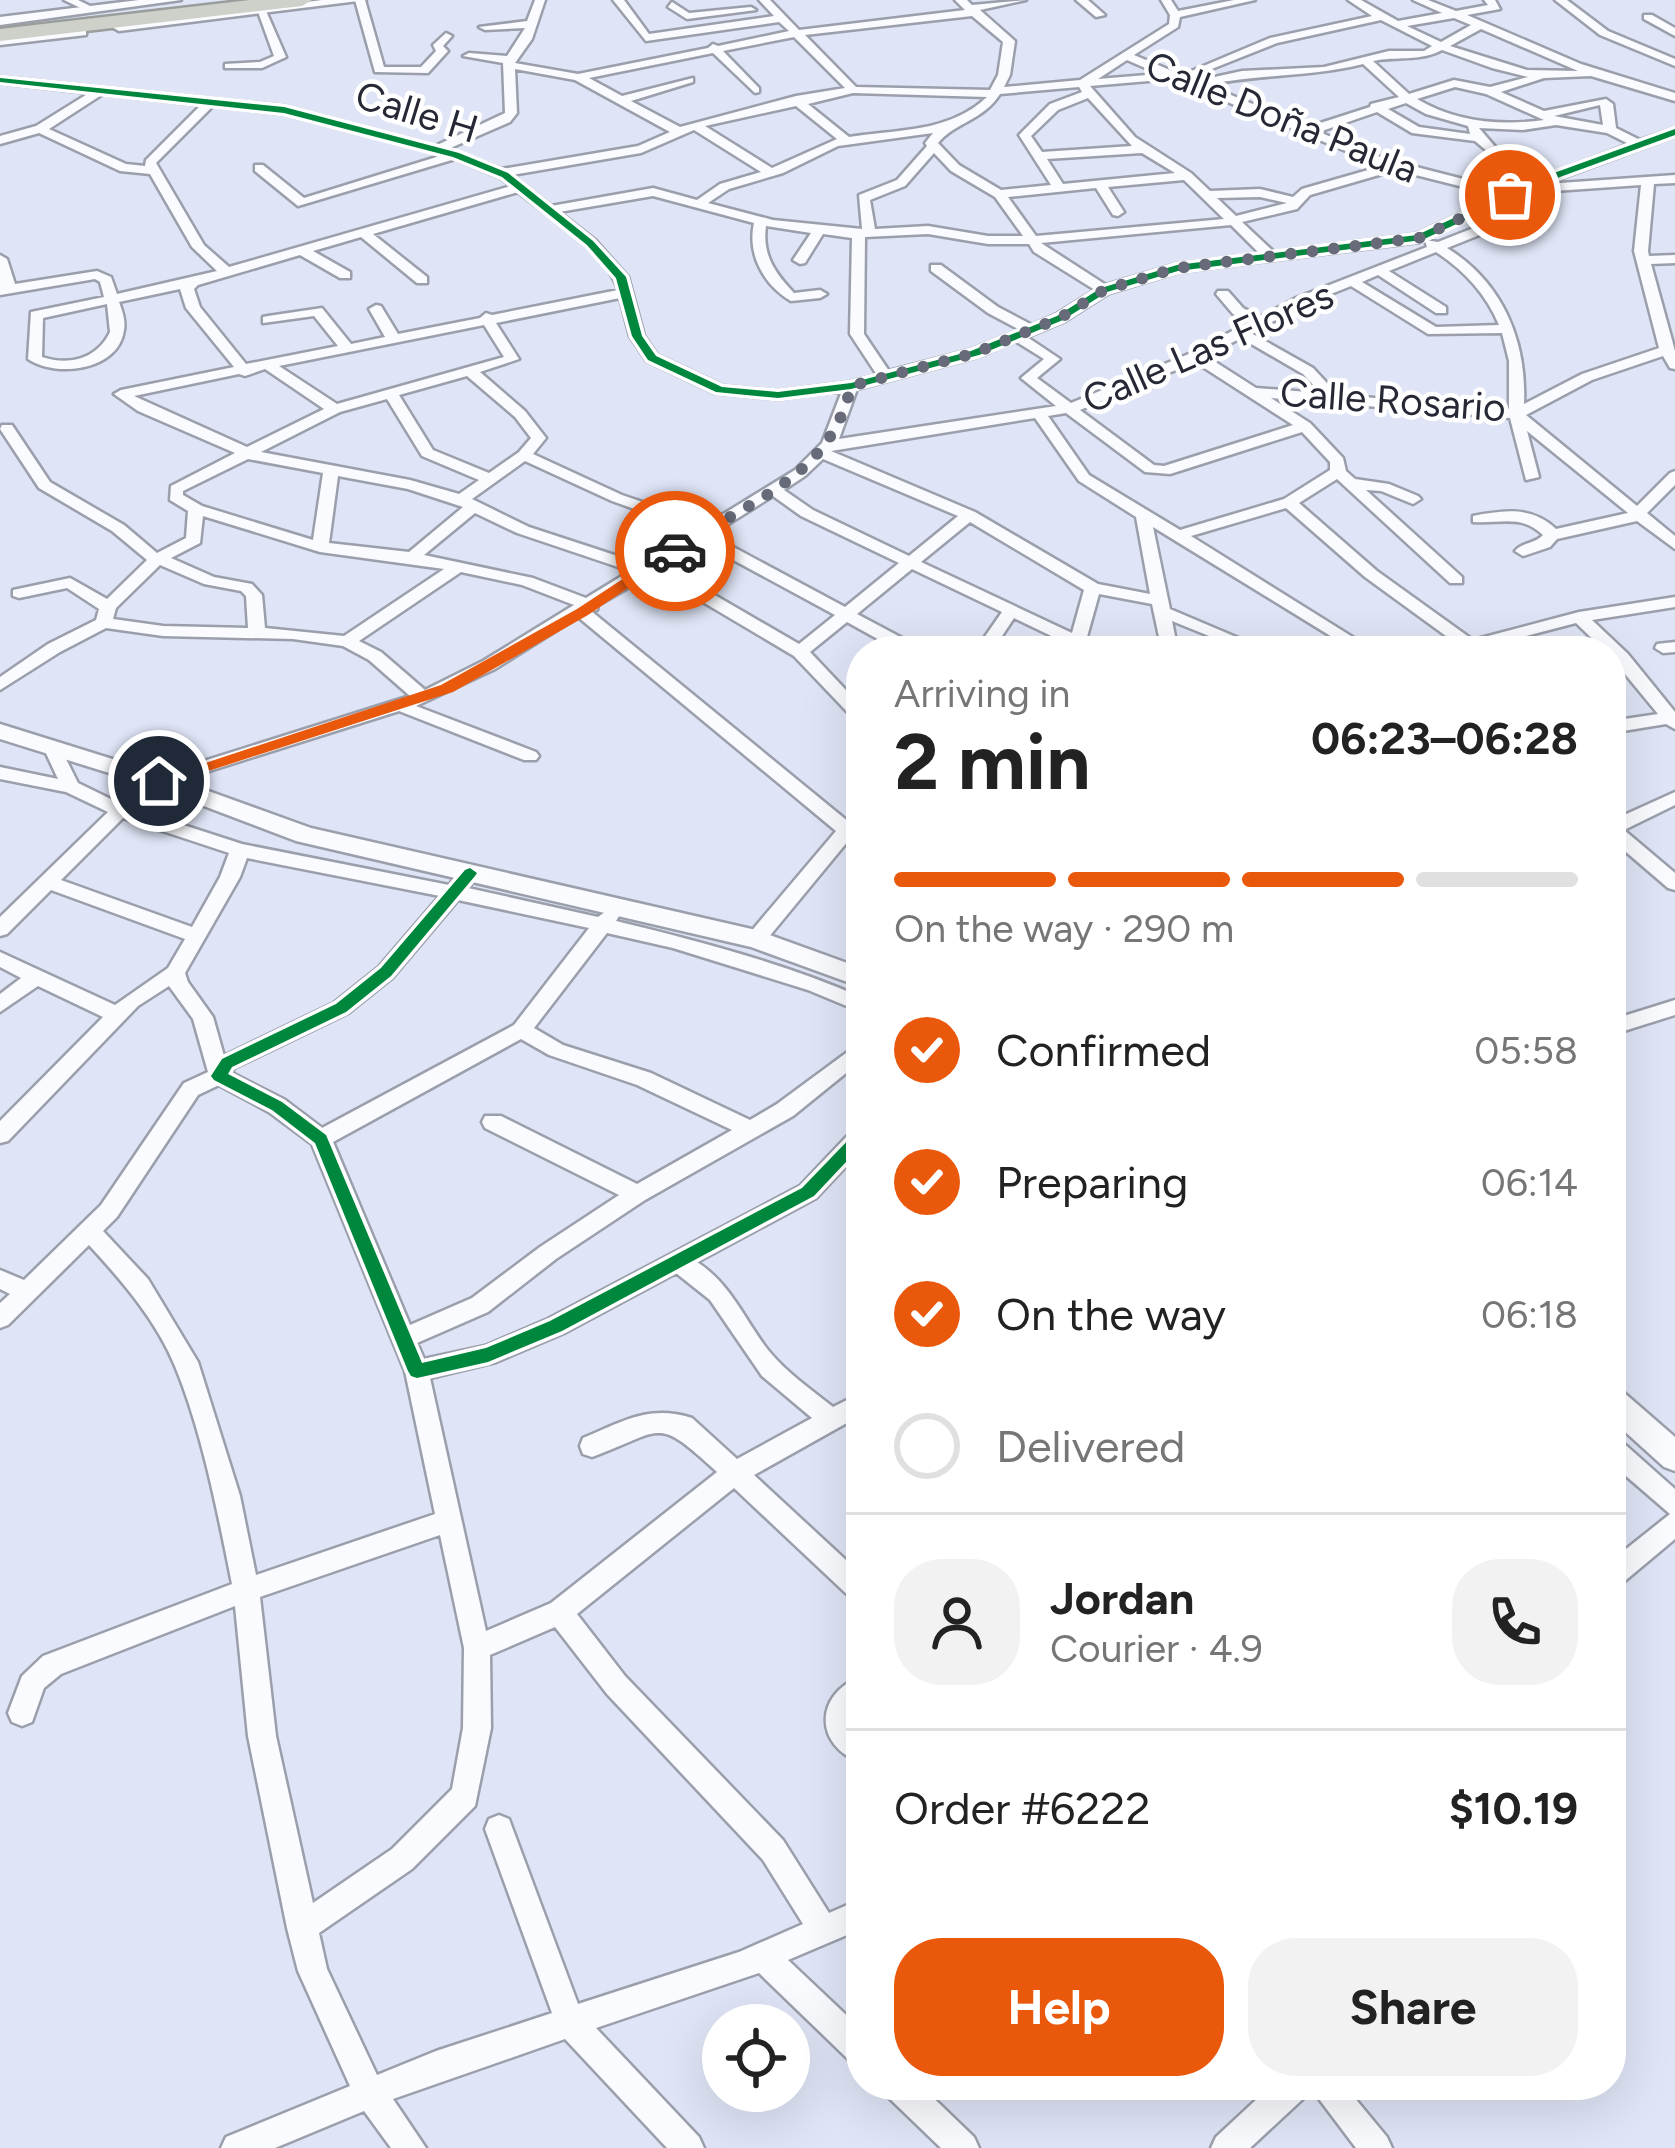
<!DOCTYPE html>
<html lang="en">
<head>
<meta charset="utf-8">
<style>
  :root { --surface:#fff; --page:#f2f2f2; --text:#222; --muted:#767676; --line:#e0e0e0; --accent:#ea580c }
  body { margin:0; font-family:Figtree,sans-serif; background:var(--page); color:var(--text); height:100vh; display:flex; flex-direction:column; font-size:45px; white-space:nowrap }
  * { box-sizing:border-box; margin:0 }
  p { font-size:39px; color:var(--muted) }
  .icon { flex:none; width:66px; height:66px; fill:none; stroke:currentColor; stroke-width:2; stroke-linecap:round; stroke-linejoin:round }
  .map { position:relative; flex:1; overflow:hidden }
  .side { position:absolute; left:846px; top:636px; width:780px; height:1464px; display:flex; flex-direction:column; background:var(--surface); border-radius:48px; box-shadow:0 12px 48px #0002 }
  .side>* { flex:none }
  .buttons { position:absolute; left:702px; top:2004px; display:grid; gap:24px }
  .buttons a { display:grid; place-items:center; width:108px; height:108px; border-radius:50%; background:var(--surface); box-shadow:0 12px 48px #0002; font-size:60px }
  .pin { position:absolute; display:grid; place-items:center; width:102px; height:102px; color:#fff; margin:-51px; border:6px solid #fff; border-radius:50%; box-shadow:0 3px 12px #0007 }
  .courier { position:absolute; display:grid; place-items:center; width:120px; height:120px; margin:-60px; border:9px solid #ea580c; border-radius:50%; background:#fff; color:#222; box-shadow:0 3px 15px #0007 }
  .head em { font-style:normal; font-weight:700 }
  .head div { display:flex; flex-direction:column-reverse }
  .head { display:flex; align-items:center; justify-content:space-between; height:204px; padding:0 48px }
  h1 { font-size:78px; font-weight:700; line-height:90px }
  .bar { display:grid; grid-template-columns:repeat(4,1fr); gap:18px 12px; align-content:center; height:144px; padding:0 48px }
  .bar i { height:15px; border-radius:9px; background:var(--line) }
  .bar .active { background:var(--accent) }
  .bar p { grid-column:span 4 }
  .line { display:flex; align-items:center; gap:30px; padding:0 48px; border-top:3px solid var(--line) }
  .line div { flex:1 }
  .round { display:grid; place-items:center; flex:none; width:126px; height:126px; border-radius:48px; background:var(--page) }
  ol { padding:0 48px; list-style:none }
  li { display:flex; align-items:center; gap:36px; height:132px }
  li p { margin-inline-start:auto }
  li .icon { padding:12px; border-radius:50%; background:var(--accent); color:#fff; stroke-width:4 }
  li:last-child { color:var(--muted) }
  li i { width:66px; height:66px; border:6px solid var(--line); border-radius:50% }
  .action { display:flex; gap:24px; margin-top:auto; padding:24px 48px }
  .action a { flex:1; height:138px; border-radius:48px; background:var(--accent); color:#fff; font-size:48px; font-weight:700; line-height:138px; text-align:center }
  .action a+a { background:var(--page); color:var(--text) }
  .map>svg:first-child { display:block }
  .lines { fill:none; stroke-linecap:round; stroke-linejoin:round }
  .minor-casing { stroke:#9a9fab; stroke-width:5 }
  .tertiary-casing { stroke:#9a9fab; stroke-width:5 }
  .motorway-casing { stroke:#999e9c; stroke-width:5 }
  .minor { fill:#fafbfe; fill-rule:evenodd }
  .tertiary { fill:#fafbfe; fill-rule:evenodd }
  .motorway { fill:#ced1c9; fill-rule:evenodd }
  .cycleway-casing { stroke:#fff; stroke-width:7 }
  .cycleway { fill:#00873e; fill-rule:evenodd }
  .route { fill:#ea580c }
  .done { stroke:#676b79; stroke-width:12; stroke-dasharray:0 21.6 }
  .labels { text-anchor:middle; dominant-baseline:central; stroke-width:9; stroke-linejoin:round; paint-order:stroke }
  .far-street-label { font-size:39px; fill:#262935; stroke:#fff }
</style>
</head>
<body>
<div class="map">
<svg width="1675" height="2148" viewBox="0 0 1675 2148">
  <rect width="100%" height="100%" fill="#dfe5f6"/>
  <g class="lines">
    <!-- minor casing -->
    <g class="minor-casing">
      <g id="minor">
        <path d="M64 0H78L98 10 89 12Z"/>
        <path d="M355 0H365L384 67H421L436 51 433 45 446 33 452 36 443 46 448 51 428 73 375 72Z"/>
        <path d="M535 0H545L532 39 515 63 578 74 708 48 713 44 718 46 789 31 779 22 646 41 613 0H624L649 34 774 16 759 0H770L799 30 965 10 955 0H967L972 5 1026 0 980 10 1015 41 1010 75 1004 87 1080 80 1169 24 1170 15 1161 0H1171L1178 11 1234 0H1255L1180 17 1178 27 1134 55 1182 75 1270 38 1372 16 1348 0H1361L1398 21 1442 13 1413 0H1428L1456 11 1488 5 1484 0H1495L1500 9 1467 15 1581 64 1675 93V101L1591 76 1544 78 1501 92 1544 111 1606 99 1613 104 1616 128 1640 140 1675 128V136L1546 184 1675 175V183L1654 184 1648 251 1649 256 1675 255V263L1651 264 1675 351V369L1670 368 1663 356 1592 380 1526 415 1637 506 1670 473 1675 471V485L1647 513 1675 536V549L1637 521 1557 539 1550 547 1523 556 1515 551C1522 542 1535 544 1543 535 1521 514 1501 524 1473 522V516C1504 510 1532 506 1556 529L1628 513 1527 431 1539 477 1526 480 1510 418 1271 398 1310 423 1343 458 1346 471 1355 479 1389 484 1418 496 1421 499 1413 504 1381 491 1366 490 1462 577V583H1450L1337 479 1299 503 1377 571 1473 640 1579 612 1675 597V607L1592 620 1628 654 1675 712V729L1666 724 1611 733V721L1658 714 1611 657V651H1605L1576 623 1469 651H1441L1457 644 1365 577 1286 508 1191 536 1375 651H1355L1153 527 1170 609 1269 651H1246L1172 621 1178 651H1162L1152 604 1099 594 1083 651H1067L1068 644 1014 618 992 651H975L1002 612 912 569 857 614 904 639V647H892L847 622 810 652 861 706V721L855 720 794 656 654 573 598 605 597 610 591 611 861 832V848L848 841 763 944H749L746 939 749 934 836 831 578 617 495 669 416 706 536 752 539 756 536 760H524L399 711 165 785 134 809 242 844 449 885 463 868 470 867 480 873 468 888 598 917 609 909 619 916 616 921C698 941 783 963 861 997V1012L808 990 673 948 607 933 534 1028 563 1045 651 1073 750 1120 777 1104 861 1042V1061L793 1116 645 1200 556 1259 488 1312 417 1343 424 1359 485 1346 548 1319 800 1186 853 1130 861 1128V1150L816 1198 697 1262C731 1284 744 1319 768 1350 786 1372 810 1389 833 1407L861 1393V1415L754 1475 861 1574V1603L852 1599 734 1488 577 1614 625 1676 783 1840 829 1913 861 1899V1929L788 1960 861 2029V2065L850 2061 759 1973 596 2028 699 2137 704 2148H667L565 2039 393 2099 426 2148H391L364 2111 275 2148H221L226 2137 350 2086 298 1971 287 1928 248 1736 235 1606 61 1674 44 1688 32 1722 22 1726 12 1722 8 1713 22 1676 43 1656 232 1584C218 1514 202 1431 175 1366 156 1320 122 1281 89 1245L8 1325 0 1328V1303L10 1294 0 1289V1270L24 1280 101 1205 184 1083 208 1072 193 1019 169 986 138 1006 8 1141 0 1143V1121L103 1017 38 986 0 1012V994L21 978 0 967V952L115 1005 168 968 185 939 51 890 7 934 0 936V917L108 812 66 792 0 779V767L58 779 44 749 47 745H59L78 783 119 803 153 777 410 696 369 660 343 646 293 639 163 636 106 628 60 652 0 690V677L48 644 96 620 99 609 67 588 19 598 13 596V590L70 578 107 599 147 560 112 531 39 488 0 429 2 425H12L50 482 124 525 157 553 186 538 188 511 170 500 171 486 235 453 138 411 114 394 121 390 234 367 186 308 180 289 119 302C122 310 126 321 124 330 119 371 55 378 28 359L31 312 104 297 100 282 95 279 0 295V255L7 259 15 284 97 271 111 277 117 294 217 271 192 247 150 174 120 171 39 133 0 144V136L36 126 89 93 0 83V77L284 106 435 146 505 113 503 63 463 56 469 53 507 56 525 28 485 30 479 27 527 21ZM972 16 1003 42 998 75 990 90 856 87 805 35ZM1454 18 1471 25 1441 42 1407 26ZM1381 20 1432 46 1424 51H1389L1324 67 1242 71 1196 81 1189 78 1277 43ZM1481 29 1578 71 1527 70 1450 46ZM794 37 845 88 796 96 680 127 631 101 693 82V78L622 96 589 78 713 53 755 93 759 92V88L723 51ZM1442 50 1492 68 1528 77 1490 87 1454 80 1409 94 1373 61C1396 56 1420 62 1442 50ZM1127 60 1159 74 1098 79ZM1363 64 1399 97 1371 104 1370 107 1308 127 1207 85C1259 74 1311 77 1363 64ZM515 69 575 80 670 132 638 146 502 169 448 149 510 122 517 113ZM1172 79 1382 166 1302 189 1293 197 1260 189 1210 191 1191 173 1135 137 1090 86ZM1079 87 1082 92 1050 104 1019 135 1051 185 1001 190 959 165 938 143C954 123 984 120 1000 94ZM1455 87 1486 94 1544 120C1500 126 1455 122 1417 99ZM853 93 987 97C949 133 898 129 849 137L808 104ZM103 94 201 105 146 160 145 166 126 164 49 129ZM1088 98 1132 146 1042 152 1031 136 1058 110ZM1406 103 1426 114 1468 126 1470 134 1419 127 1388 109ZM1600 105 1603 125 1554 116ZM213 106 284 114 443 155 304 198 263 165H255V171L298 206 455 159 501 178 511 186 229 267 204 245 156 163ZM796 106 837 139 772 168 705 126ZM1377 112 1412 133 1475 141 1499 161 1536 179 1510 191 1385 159 1319 132ZM1556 125 1607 133 1629 144 1547 175 1497 149 1479 128 1523 130ZM694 130 761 172 720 184 697 200 653 188 551 206 512 175 641 153ZM933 133 925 143 927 146 897 180 859 195 862 229 773 220 708 203 729 189 783 173 838 146ZM934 153 951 171 995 197 1023 236H988L928 226 875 229 870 200 905 186ZM1142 153 1175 173 1063 184 1047 159ZM1396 170 1499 196 1416 234 1274 252 1242 222 1297 209 1310 195ZM1184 180 1224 219 1036 236 1008 197 1096 188 1113 215 1118 216 1124 212 1108 187ZM1641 185 1634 251 1659 348 1582 374 1524 404C1527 340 1502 282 1447 248L1552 206V200L1540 192ZM518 192C547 215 608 253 618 290L492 315 486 313 480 318 398 334 381 306 376 305 369 309 385 337 351 344 322 308 268 316 263 317V323L314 316 338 346 246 364 200 307 194 289 198 285 300 255 340 278H350V272L313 251 361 237 417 283H427V277L373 234ZM1525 193 1539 202 1438 242 1425 240 1427 247 1296 298 1260 317 1243 308 1228 291H1218L1216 294 1233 314 1249 322 1191 353 1071 403 1037 378 1060 359 1027 337 1065 321 1109 293 1178 272 1419 242ZM653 196 754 223C747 255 764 285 791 301L820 298 827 294 820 290 794 293C775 273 762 255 766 226L811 233 793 260 800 264 805 263 823 234 852 238 850 334 877 375 850 382 778 391 723 386 657 355 644 336 628 277 595 240 559 212ZM1260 197 1287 203 1236 216 1217 198ZM1231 225 1260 254 1177 264 1106 285 1041 243ZM928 234 988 244H1029L1034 252 1095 290 1055 315 1032 325 998 307 941 265H931V271L988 313 1020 330 970 350 889 371 864 334 865 237ZM1436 252C1464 270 1486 294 1499 325L1436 327 1362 282 1378 275 1436 313H1446V307L1389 271ZM1351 286 1428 334 1502 333 1509 361V409L1338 395 1313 368 1251 333 1306 304ZM620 298 630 336 647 361 715 393 778 399 842 391 822 443 795 470 707 524 622 495 533 454 546 438 525 411 480 372 519 359 496 323ZM107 304 110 332C97 359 69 366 42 357L43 318ZM484 325 504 357 337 404 279 366ZM1241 338 1303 374 1321 393 1256 388 1206 356ZM1015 341 1044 359 1021 378 1056 406 839 439 857 389 980 356ZM1195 362 1293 425 1164 466 1154 465 1080 410ZM265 369 324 409 247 447 134 396 239 374 245 376ZM467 376 515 417 531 438 519 452 489 473 433 450 399 395ZM387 399 422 456 479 480 459 494 410 480 261 452 340 412ZM1066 413 1145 472 1170 474 1302 432 1330 462V470L1284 499 1180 530 1089 475 1048 416ZM1035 418 1079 481 1136 517 1150 594 1098 584 975 512 831 451ZM248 459 323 473 313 540 202 506 183 495V491ZM823 459 958 516 909 556 813 510 784 490 805 476ZM525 461 612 501 696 531 642 564 529 527 472 499ZM338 476 408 489 463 507 409 552 329 543ZM773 496 801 516 899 563 845 607 711 535ZM475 513 517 533 630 571 586 598 533 578 424 555ZM203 516 320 552 444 569 344 636 265 628 262 595 252 584 214 577 171 558 200 543ZM970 522 1084 590 1072 633 921 562ZM700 542 835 615 799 644 663 565ZM160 565 204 584 241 591 246 596 248 628 163 626 113 619 116 608ZM461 572 522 585 574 605 483 661 425 690 381 652 359 641ZM123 818 229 853 220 877 192 927 61 880ZM247 858 440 896 379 967 334 1003 224 1056 213 1017 188 982 185 973 240 877ZM458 900 589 928 514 1025 322 1128 285 1100 232 1073 234 1068 348 1013 393 977ZM521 1039 549 1055 637 1085 732 1130 637 1184 501 1116H485L482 1122 485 1128 619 1195 540 1247 472 1298 410 1325 333 1142ZM219 1085 269 1112 312 1144 405 1371 435 1514 256 1575 240 1496 198 1362 148 1279 103 1231 117 1217 198 1095ZM676 1273 710 1300 762 1376 812 1418 737 1459 692 1418C649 1404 622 1422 583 1438L580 1446 583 1454 592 1457C665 1430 655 1415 717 1472L551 1603 486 1631 430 1378 496 1362 564 1333ZM440 1535 464 1648 463 1728 452 1789 392 1849 313 1903 276 1736 260 1597ZM555 1627 607 1694 763 1860 803 1924 739 1952 578 2004 509 1819 499 1815 489 1819 485 1829 552 2013 436 2051 377 2075 327 1969 319 1933 412 1869 475 1806 491 1728 490 1655Z"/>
        <path d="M1076 0H1088L1105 15 1096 17Z"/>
        <path d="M1555 0H1567L1608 31 1675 59V66L1600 35Z"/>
        <path d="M672 2 689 13 751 7 756 10 687 19 668 7Z"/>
        <path d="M257 9 266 11 286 57 262 68H225V64L260 62 274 56Z"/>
        <path d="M1644 15H1652L1675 28V36L1644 19Z"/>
        <path d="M1675 642V652L1663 653 1655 648 1657 644Z"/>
        <path d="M1675 792V805L1624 830 1675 873V890L1668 888 1611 839V821Z"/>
        <path d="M1675 1000V1015L1611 1035V1020Z"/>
        <path d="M1611 1437 1620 1440 1675 1489V1539L1620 1585 1611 1589V1561L1670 1514 1611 1463Z"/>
        <path d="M861 1676V1707L851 1717 861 1730V1763C814 1745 814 1695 861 1676Z"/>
        <path d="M883 2085H920L974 2137 979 2148H941L887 2096Z"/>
        <path d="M1272 2085H1344L1387 2137 1392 2148H1356L1310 2087 1306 2096 1250 2148H1211L1216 2137Z"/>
      </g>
    </g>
    <!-- tertiary casing -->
    <g class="tertiary-casing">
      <g id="tertiary">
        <path d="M139 0H181L0 25V17Z"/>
        <path d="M322 0H366L119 31 112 27Z"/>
        <path d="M81 28 86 29V35L0 45V37Z"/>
        <path d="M0 724 167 776 311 828 756 930 861 968V987L751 947 296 841 151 786 0 739Z"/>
        <path d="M1611 1387 1622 1391 1675 1437V1471L1664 1467 1611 1419Z"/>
      </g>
    </g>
    <!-- motorway casing -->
    <g class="motorway-casing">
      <path id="motorway" d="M250 0H312L302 6 0 41V29Z"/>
    </g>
    <!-- minor -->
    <use href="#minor" class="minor"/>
    <!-- tertiary -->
    <use href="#tertiary" class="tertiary"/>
    <!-- motorway -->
    <use href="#motorway" class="motorway"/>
    <!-- cycleway casing -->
    <g class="cycleway-casing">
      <g id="cycleway">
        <path d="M0 78 284 107 459 153 508 173 593 241 626 277 642 336 656 356 722 387 778 392 851 383 971 351 1057 316 1101 288 1177 265 1417 235 1543 177 1675 129V135L1549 181 1422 240 1178 271 1107 292 1063 320 979 355 851 389 778 398 716 392 648 360 632 336 616 278 587 245 502 177 453 157 284 113 0 82Z"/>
        <path d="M470 868 477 873 475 876 391 976 346 1012 232 1067 228 1074 282 1102 326 1135 422 1363 486 1348 550 1321 802 1188 856 1132 861 1130V1146L814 1196 562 1331 488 1362 417 1378 411 1376 408 1371 315 1143 272 1110 214 1080 211 1076 222 1059 336 1004 381 968 465 870Z"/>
      </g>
    </g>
    <!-- cycleway -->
    <use href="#cycleway" class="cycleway"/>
  </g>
  <!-- route -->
  <path class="route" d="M670 548 683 551 588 615 453 692 165 785 151 781 441 685 577 609Z"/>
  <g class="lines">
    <!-- done -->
    <path class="done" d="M675 551C746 501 830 480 851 386L975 353 1060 318 1104 290 1177 268 1419 238 1510 195"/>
  </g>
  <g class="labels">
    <!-- far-street labels -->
    <g class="far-street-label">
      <text transform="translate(417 112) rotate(17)">Calle H</text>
      <text transform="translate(1282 117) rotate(22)">Calle Doña Paula</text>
      <text transform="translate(1208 347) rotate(-24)">Calle Las Flores</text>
      <text transform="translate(1393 400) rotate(4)">Calle Rosario</text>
    </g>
  </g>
</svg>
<div class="buttons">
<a><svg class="icon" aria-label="locate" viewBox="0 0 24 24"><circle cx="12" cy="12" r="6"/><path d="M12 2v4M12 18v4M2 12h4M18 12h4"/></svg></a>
</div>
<div class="pin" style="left:1510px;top:195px;background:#ea580c"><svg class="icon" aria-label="bag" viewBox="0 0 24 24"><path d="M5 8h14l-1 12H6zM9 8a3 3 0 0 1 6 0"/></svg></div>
<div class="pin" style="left:159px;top:781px;background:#1f2937"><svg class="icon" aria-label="home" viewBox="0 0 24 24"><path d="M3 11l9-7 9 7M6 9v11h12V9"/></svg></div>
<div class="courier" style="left:675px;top:551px"><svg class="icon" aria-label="car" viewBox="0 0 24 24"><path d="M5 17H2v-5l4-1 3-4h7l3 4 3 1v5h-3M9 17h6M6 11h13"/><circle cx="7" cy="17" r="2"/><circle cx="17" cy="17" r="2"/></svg></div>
<section class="side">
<div class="head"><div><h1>2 min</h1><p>Arriving in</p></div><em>06:23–06:28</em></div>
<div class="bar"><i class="active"></i><i class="active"></i><i class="active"></i><i></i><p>On the way · 290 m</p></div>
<ol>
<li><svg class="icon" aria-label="check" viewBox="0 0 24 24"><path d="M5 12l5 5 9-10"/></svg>Confirmed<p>05:58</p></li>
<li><svg class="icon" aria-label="check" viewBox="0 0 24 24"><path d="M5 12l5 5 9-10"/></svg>Preparing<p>06:14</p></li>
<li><svg class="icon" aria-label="check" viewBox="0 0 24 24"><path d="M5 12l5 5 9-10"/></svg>On the way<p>06:18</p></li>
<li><i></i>Delivered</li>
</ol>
<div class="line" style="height:216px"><a class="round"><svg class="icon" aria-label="person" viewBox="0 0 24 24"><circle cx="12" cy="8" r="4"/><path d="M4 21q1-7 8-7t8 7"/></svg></a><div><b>Jordan</b><p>Courier · 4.9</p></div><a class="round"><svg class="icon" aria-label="phone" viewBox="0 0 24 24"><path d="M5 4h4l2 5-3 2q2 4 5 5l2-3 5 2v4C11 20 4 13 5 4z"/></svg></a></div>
<div class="line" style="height:156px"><div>Order #6222</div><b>$10.19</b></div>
<div class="action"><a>Help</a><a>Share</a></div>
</section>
</div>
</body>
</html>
